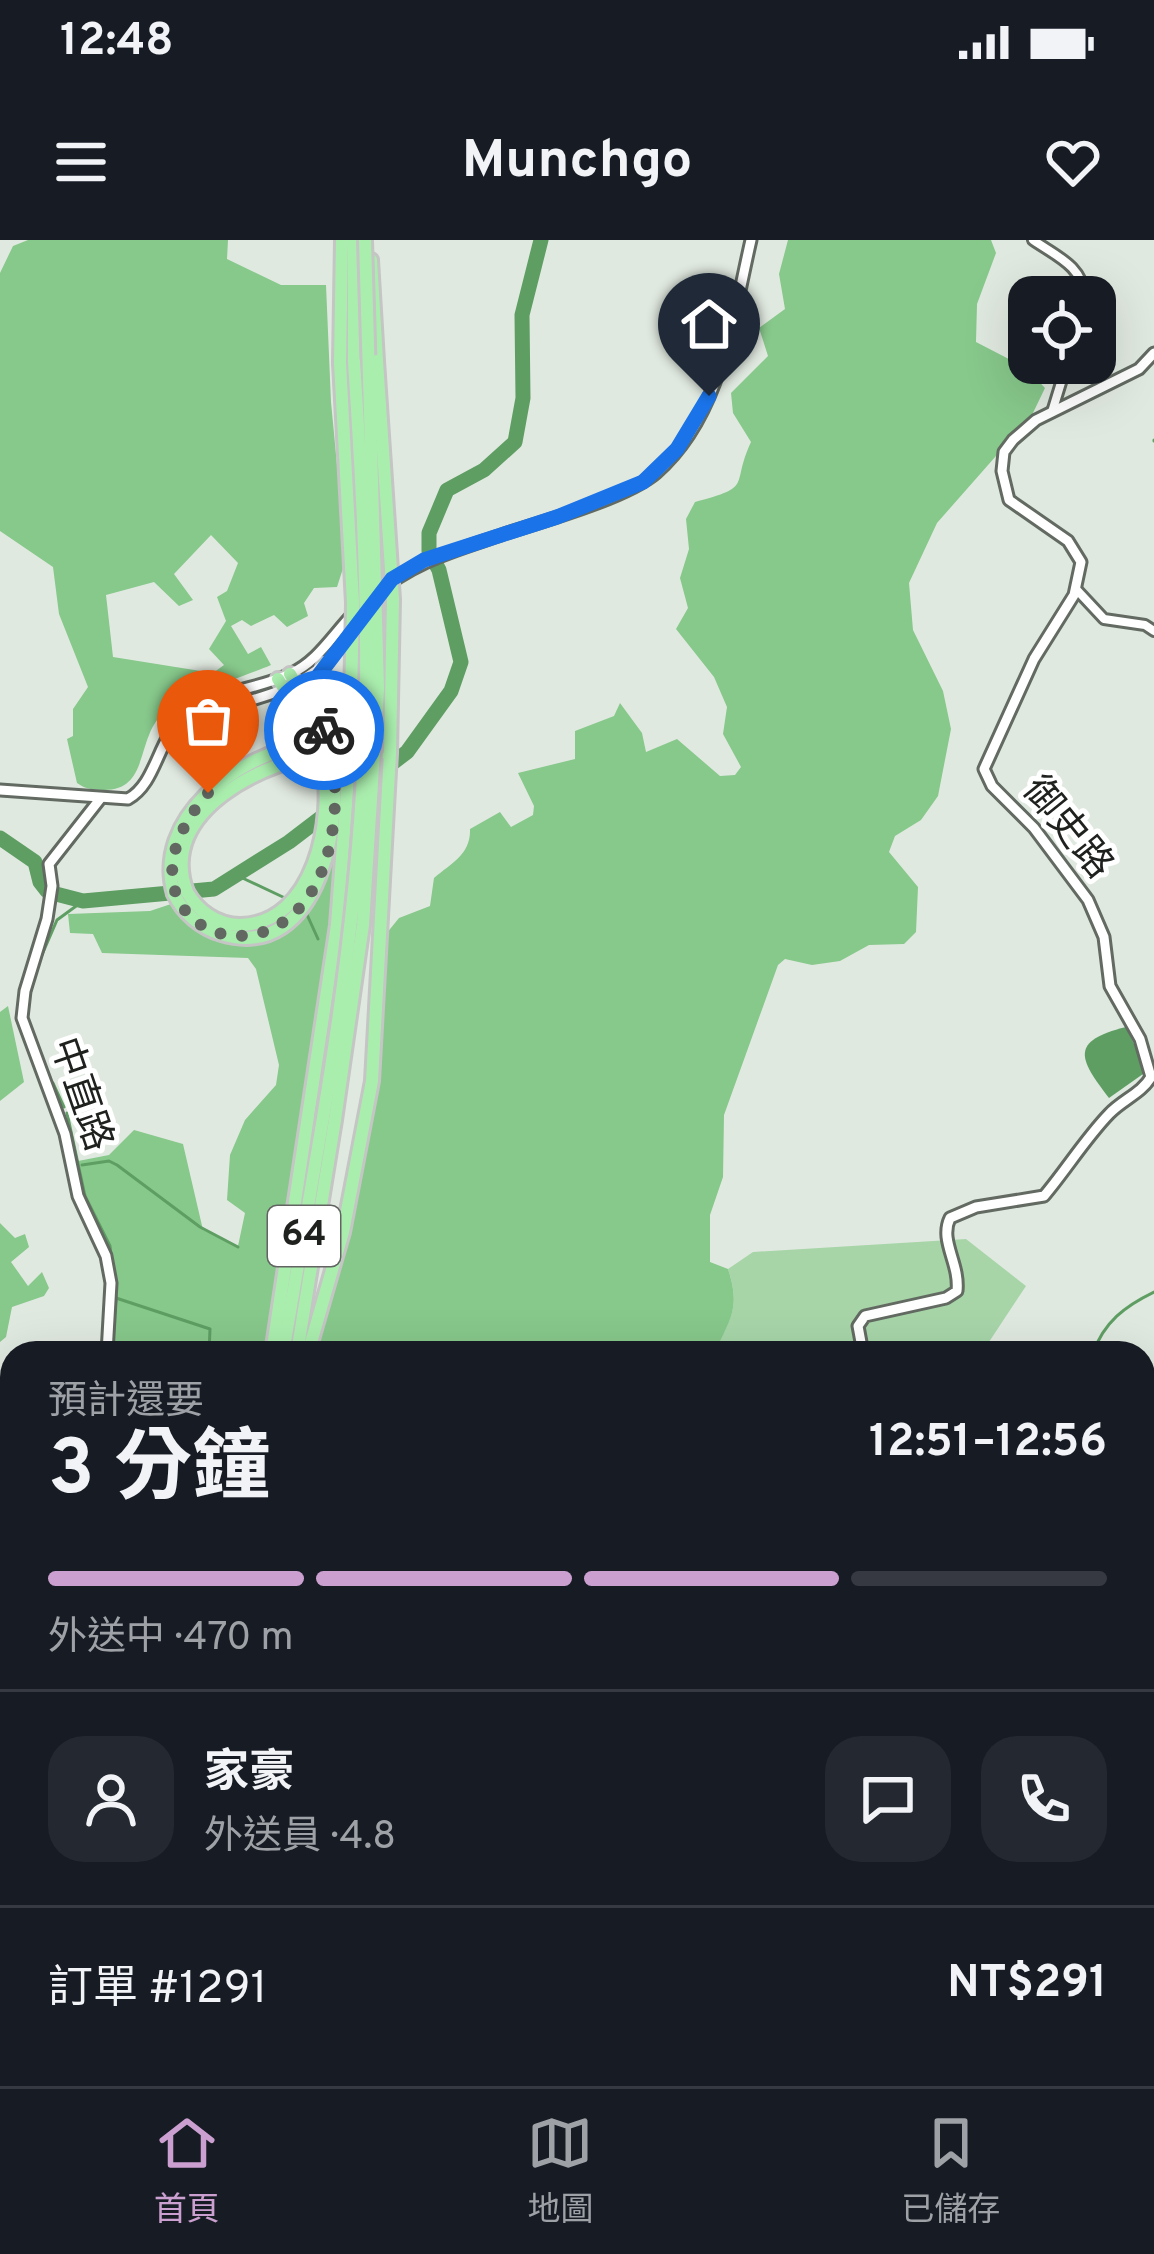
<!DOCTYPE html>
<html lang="zh-TW">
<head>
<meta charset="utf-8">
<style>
  :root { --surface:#171b24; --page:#242831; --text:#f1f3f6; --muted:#9ea1a6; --line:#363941; --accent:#cba0d0 }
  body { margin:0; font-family:Overpass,"Noto Sans TC",sans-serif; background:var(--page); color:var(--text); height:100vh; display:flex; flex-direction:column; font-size:45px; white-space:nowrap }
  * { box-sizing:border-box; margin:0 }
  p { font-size:39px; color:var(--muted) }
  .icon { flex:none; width:66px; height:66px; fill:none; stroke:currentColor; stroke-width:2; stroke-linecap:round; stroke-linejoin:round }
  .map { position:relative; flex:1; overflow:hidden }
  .details { position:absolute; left:0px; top:1101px; width:1155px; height:747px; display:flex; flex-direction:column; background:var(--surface); border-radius:36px 36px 0 0; box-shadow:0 12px 48px #0002 }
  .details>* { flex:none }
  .buttons { position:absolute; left:1008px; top:36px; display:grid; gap:24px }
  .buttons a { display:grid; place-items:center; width:108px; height:108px; border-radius:24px; background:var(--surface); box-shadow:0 12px 48px #0002; font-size:60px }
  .pin { position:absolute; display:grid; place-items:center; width:102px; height:102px; color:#fff; margin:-123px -51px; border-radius:50% 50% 50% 0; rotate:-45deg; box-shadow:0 0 12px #0007 }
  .pin .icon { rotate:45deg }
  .courier { position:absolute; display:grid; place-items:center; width:120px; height:120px; margin:-60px; border:9px solid #1a73e8; border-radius:50%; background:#fff; color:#222; box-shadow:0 3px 15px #0007 }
  .summary em { font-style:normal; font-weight:700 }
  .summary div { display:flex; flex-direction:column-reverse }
  .summary { display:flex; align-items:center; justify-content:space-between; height:204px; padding:0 48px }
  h1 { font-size:78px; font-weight:700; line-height:90px }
  .bar { display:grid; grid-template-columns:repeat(4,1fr); gap:18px 12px; align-content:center; height:144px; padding:0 48px }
  .bar i { height:15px; border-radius:9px; background:var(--line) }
  .bar .selected { background:var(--accent) }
  .bar p { grid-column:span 4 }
  .line { display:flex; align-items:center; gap:30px; padding:0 48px; border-top:3px solid var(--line) }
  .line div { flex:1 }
  .round { display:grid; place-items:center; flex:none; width:126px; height:126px; border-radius:36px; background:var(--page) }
  .status { display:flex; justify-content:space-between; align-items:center; height:84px; padding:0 60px; background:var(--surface); direction:ltr }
  .status svg { height:33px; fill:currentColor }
  header { display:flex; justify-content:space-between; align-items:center; height:156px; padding:0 48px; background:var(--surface); font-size:54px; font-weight:700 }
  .tab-bar { display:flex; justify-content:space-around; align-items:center; height:168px; border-top:3px solid var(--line); background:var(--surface); font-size:33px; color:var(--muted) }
  .tab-bar a { display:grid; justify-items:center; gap:6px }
  .tab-bar .selected { color:var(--accent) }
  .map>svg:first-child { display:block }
  .green { fill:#a7d5a8 }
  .forest { fill:#87c88b; fill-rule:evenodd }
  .water { fill:#5e9e63 }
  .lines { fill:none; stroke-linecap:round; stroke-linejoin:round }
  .stream { stroke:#5e9e63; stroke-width:3 }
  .river { stroke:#5e9e63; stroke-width:15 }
  .trunk-tunnel { stroke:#b9c1b9; stroke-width:12; stroke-dasharray:12 6; stroke-linecap:butt }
  .minor-casing { stroke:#626a62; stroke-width:14 }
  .tertiary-casing { stroke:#626a62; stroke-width:15 }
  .trunk-casing { stroke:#c4c5c4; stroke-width:18 }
  .minor { stroke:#fff; stroke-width:8 }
  .tertiary { stroke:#fff; stroke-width:9 }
  .trunk { stroke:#aaeeae; stroke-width:12 }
  .trunk-bridge-casing { stroke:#c4c5c4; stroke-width:18; stroke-linecap:butt }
  .trunk-bridge { stroke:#aaeeae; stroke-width:12 }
  .done { stroke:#626762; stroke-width:12; stroke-dasharray:0 21.6 }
  .route { stroke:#1a73e8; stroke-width:15 }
  .labels { text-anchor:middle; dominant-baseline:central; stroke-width:10; stroke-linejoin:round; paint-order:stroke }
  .shield { fill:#fff; stroke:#626462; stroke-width:3 }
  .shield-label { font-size:36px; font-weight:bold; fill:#1e211e }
  .street-label { font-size:39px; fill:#1e211e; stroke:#fff }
</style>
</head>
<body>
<div class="status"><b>12:48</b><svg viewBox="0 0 49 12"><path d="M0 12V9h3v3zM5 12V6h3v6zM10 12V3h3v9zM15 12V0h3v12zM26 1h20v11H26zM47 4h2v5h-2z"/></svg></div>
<header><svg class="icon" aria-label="menu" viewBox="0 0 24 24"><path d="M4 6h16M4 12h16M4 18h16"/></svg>Munchgo<svg class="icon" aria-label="heart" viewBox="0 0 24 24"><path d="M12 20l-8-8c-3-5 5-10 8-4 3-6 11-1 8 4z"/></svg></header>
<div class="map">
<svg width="1154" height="1846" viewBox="0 0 1154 1846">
  <rect width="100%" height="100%" fill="#e0e9e0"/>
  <!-- green -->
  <g class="green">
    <path d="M966 999 1026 1046 985 1108 988 1113H715C730 1077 741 1069 728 1029L753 1012Z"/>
    <path d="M1154 1244V1333L1152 1339 1143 1338V1246Z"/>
    <path d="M1148 1521 1154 1603V1755L1152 1768 1143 1772V1522Z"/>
    <path d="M635 1836H791L789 1846H628Z"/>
  </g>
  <!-- forest -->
  <g class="forest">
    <path d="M28 0H228L227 19 281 45H326L331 162 346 319 337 347 314 348 304 363 308 376 287 387 274 375 251 386 242 380 231 386 248 414 261 407 271 425C243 437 191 453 167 470 134 494 152 551 103 550 92 549 87 550 77 543L67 499 73 496V469L88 447 59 374 53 327 0 291V33L13 6ZM211 295 238 323 227 351 217 357 226 381 209 409 224 425 213 433 113 417 106 355 154 342 179 366 193 360 174 334Z"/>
    <path d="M788 0H991L996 13 977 64 976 102 1026 128 1045 148 1032 175 937 283 909 343 913 390 943 451 951 489 938 556 921 580 895 596 889 612 918 647 916 692 904 704 869 705 840 721 812 725 785 719 778 725 724 875 723 937 710 975V1022L728 1029C741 1069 730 1078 715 1113H315L376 854 386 694 399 678 430 666 434 638C452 623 471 614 470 589L500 572 511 587 533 575 534 566 518 533 575 519V491L614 476 620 463 642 493 646 512 677 499 720 536 735 535 741 527 723 494 727 467 714 437 676 389 688 368 680 338 689 309 686 279 695 262C755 246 730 247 751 202L733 173 731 153 768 116 759 88 785 69 779 34Z"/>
    <path d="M336 613 343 614 311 851 265 1113H103L109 1053 102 1011 81 970 73 922 109 915 134 890 183 904 203 990 238 1006 245 973 227 960 230 915 245 880 276 845 279 825 256 729 248 718 102 713 93 694 70 693 68 674 150 671 174 663C190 687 201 701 232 704 294 709 311 661 336 613Z"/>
    <path d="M8 766 24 842 0 861V772Z"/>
    <path d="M0 983 15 998 25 994 29 1007 11 1022 28 1046 42 1032 49 1048 44 1056 12 1067 6 1097 0 1102Z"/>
    <path d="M296 1836H635L628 1846H305Z"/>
  </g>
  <!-- water -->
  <path class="water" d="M1126 787 1145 827 1143 834 1109 858C1079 819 1069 801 1126 787Z"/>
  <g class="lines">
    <!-- stream -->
    <g class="stream">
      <path d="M1154 200V201"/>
      <path d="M236 635 285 658"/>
      <path d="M304 668 318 699"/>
      <path d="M38 724 57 680 83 661"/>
      <path d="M28 762 35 735"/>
      <path d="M53 843 64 867"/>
      <path d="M67 873 85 956 110 1006 116 1058 112 1105"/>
      <path d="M82 925 109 921 117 925 200 987 238 1007"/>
      <path d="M116 1058 210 1089 209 1113"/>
      <path d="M1093 1113C1104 1082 1125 1066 1154 1052"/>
      <path d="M0 1679C9 1642 0 1604 12 1570"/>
      <path d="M0 1765V1767"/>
    </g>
    <!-- river -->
    <g class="river">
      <path d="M0 598 35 622 40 642 47 651"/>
      <path d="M56 654 83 661 214 649 289 602 407 512 451 451 461 422 439 330 429 311V293L447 250 484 230 515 202 523 158 522 75 541 0"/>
    </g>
    <!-- trunk-tunnel -->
    <g class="trunk-tunnel">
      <path d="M149 1846 151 1836"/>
      <path d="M189 1846 191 1836"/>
    </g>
    <!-- minor casing -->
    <g class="minor-casing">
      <g id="minor">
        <path d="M1033 0C1056 16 1083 26 1085 57"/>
        <path d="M1052 172 1067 123"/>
        <path d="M1076 349 1104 379 1145 385 1154 391"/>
        <path d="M0 1235 12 1236"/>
        <path d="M1143 1325 1154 1328"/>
        <path d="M1143 1610 1154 1607"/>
      </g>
    </g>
    <!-- tertiary casing -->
    <g class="tertiary-casing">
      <g id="tertiary">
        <path d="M373 356C415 321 452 312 504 294 541 282 627 258 656 233 721 177 733 78 751 0"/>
        <path d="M184 480C231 462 288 459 326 422 342 407 354 386 367 368"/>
        <path d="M0 550 128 559C157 543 157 499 185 475 215 450 256 450 290 434 317 422 332 396 352 375"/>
        <path d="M100 559 49 624 52 646 47 679 25 751 22 778 65 894 78 956 106 1016 111 1043 107 1113"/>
        <path d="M863 1113 858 1086 865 1076 946 1058 957 1051C960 1023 939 1001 950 978L976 967 1044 956C1066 930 1085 899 1109 874 1122 860 1142 853 1151 837L1140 799 1110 746 1104 697 1088 660 1034 588 992 546 984 529 1034 419 1074 355 1081 322 1068 301 1009 260 1002 231 1004 212 1013 200 1036 180 1139 129 1154 113"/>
        <path d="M0 1518 12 1498"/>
        <path d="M841 1846 843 1836"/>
      </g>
    </g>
    <!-- trunk casing -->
    <g class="trunk-casing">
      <g id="trunk">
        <path d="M371 20 377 121"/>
        <path d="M354 122V0"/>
        <path d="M340 123 342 0"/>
        <path d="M316 471 315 451 324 425"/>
        <path d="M187 652C198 671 217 685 240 685 314 684 335 578 322 520 315 486 295 467 278 439"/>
        <path d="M174 654C183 673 201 688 221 694 321 724 347 573 329 506 322 478 305 459 290 434"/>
        <path d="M272 1113 337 685 350 511 360 512"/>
        <path d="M283 1113 323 878"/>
        <path d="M297 1113 335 880"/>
        <path d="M308 1113 343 992 372 841 390 513 380 512"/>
      </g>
    </g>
    <!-- minor -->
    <use href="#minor" class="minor"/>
    <!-- tertiary -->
    <use href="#tertiary" class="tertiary"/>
    <!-- trunk -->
    <use href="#trunk" class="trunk"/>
    <!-- trunk-bridge casing -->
    <g class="trunk-bridge-casing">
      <g id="trunk-bridge">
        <path d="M377 121 393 359 390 513"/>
        <path d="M340 123 353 363 350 511"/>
        <path d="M187 652C156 571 267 519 331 513"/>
        <path d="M174 654C152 578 237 516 303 505 318 503 335 509 350 511"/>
        <path d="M323 878C347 734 365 588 366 442 367 335 361 229 354 122"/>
        <path d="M335 880 363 685 378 449 365 0"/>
      </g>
    </g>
    <!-- trunk-bridge -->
    <use href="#trunk-bridge" class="trunk-bridge"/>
  </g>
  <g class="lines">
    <!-- done -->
    <path class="done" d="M208 553C90 689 299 770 331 599 338 562 336 526 324 490"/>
    <!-- route -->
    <path class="route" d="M324 490 316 472 318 436 392 339 424 320 557 277 643 242 677 209 709 156"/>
  </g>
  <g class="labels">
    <!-- shield labels -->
    <rect class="shield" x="268" y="966" width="72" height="60" rx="9"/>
    <g class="shield-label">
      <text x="304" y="996">64</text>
    </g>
    <!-- street labels -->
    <g class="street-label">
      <text transform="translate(1066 589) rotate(51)">御史路</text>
      <text transform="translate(79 855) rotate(71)">中直路</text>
    </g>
  </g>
</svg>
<div class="buttons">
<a><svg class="icon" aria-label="locate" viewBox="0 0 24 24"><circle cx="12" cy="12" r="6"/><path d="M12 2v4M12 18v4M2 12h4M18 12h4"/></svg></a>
</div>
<div class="pin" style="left:208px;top:553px;background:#ea580c"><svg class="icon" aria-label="bag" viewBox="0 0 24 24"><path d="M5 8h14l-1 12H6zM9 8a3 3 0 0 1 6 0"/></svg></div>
<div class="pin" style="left:709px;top:156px;background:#1f2937"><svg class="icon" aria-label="home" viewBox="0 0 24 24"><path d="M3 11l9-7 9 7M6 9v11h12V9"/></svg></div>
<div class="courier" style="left:324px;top:490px"><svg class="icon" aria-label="bike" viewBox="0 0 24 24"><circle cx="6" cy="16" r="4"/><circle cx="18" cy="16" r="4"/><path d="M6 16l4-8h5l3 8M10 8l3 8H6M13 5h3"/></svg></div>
<section class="details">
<div class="summary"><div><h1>3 分鐘</h1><p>預計還要</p></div><em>12:51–12:56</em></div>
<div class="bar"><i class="selected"></i><i class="selected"></i><i class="selected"></i><i></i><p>外送中 · 470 m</p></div>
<div class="line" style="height:216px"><a class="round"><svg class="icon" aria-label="person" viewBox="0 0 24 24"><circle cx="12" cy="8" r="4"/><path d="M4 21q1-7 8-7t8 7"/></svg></a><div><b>家豪</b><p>外送員 · 4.8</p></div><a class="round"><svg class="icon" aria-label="chat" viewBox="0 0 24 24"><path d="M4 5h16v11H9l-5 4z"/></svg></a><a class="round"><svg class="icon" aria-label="phone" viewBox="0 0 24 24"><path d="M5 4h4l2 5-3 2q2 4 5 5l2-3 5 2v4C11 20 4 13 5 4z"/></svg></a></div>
<div class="line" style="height:156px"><div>訂單 #1291</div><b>NT$291</b></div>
</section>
</div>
<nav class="tab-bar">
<a class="selected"><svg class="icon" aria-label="home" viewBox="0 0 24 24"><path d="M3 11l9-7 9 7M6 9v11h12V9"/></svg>首頁</a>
<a><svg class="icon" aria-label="map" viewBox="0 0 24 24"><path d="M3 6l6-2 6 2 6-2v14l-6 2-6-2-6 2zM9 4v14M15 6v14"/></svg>地圖</a>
<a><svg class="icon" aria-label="saved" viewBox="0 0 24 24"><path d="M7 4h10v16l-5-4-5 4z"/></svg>已儲存</a>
</nav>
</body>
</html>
